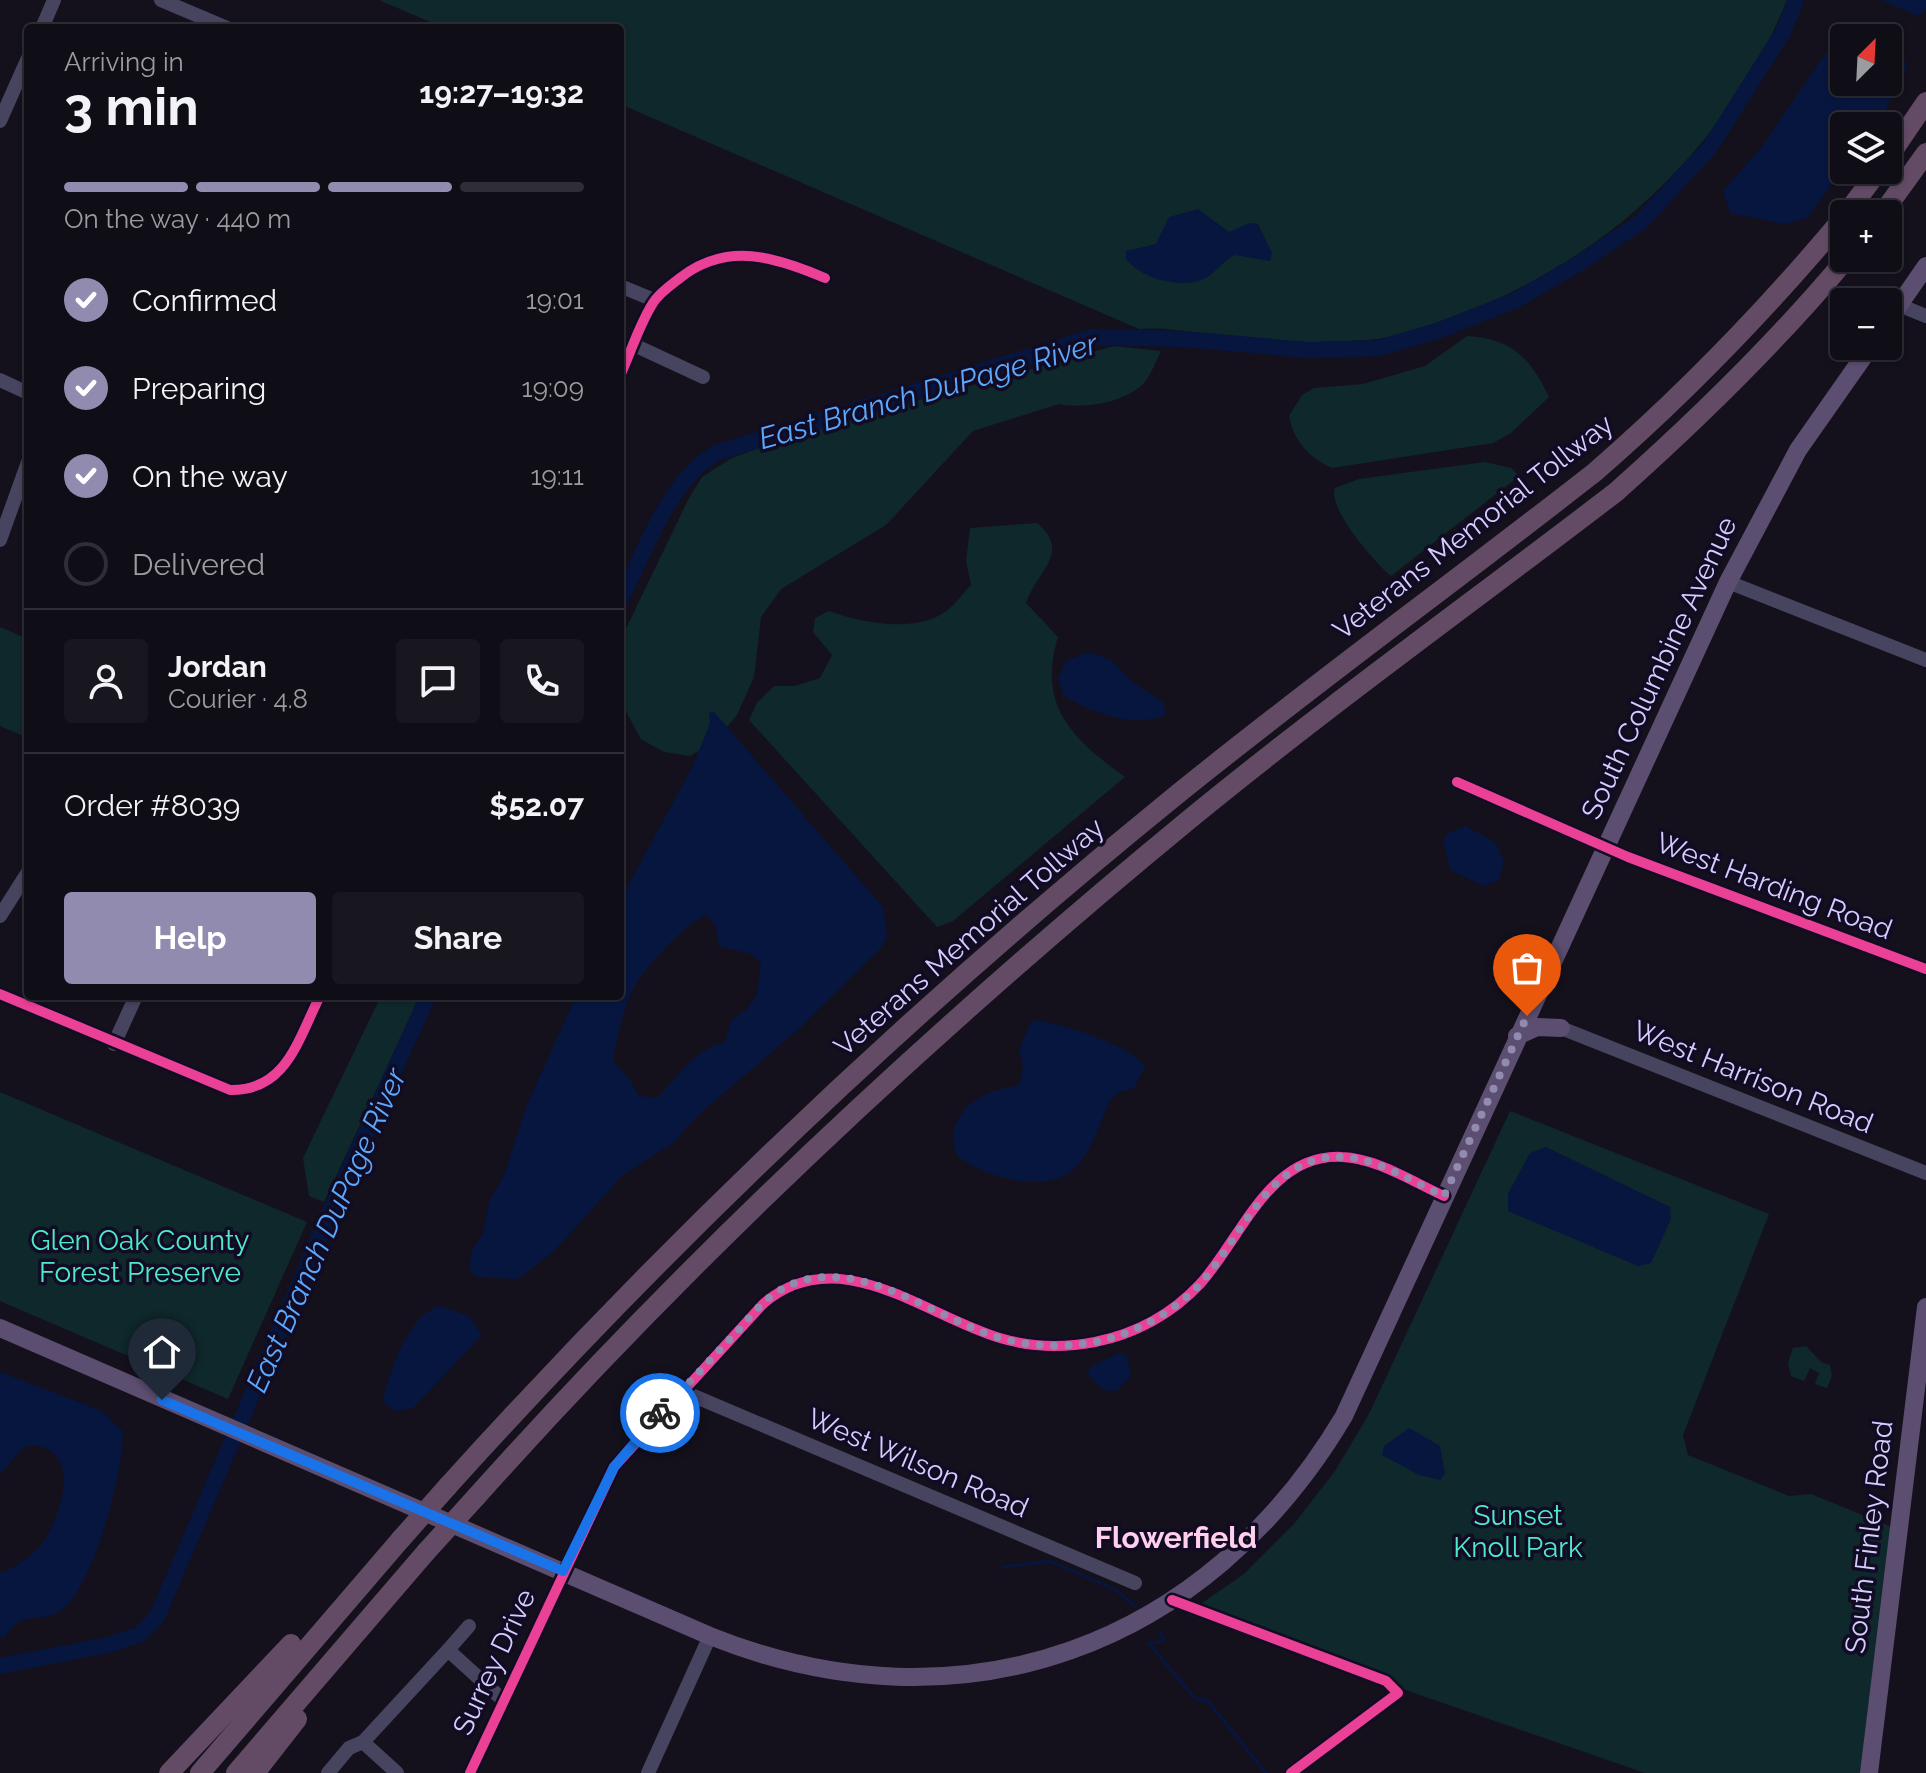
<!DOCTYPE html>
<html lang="en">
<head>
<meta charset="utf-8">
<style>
  :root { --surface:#0f0d16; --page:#18161f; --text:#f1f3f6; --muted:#9b9ca1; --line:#2f2d35; --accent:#928bb0 }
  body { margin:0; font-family:Raleway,sans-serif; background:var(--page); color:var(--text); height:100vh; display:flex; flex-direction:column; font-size:30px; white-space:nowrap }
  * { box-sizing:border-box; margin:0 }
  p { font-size:26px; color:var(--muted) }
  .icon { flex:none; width:44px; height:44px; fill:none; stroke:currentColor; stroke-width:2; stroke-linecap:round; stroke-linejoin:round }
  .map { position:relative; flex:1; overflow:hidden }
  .side { position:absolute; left:24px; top:24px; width:600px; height:976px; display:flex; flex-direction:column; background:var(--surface); border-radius:8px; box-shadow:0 2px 6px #0004,0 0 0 2px var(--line) }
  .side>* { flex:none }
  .needle { width:52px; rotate:24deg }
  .fabs { position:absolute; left:1830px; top:24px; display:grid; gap:16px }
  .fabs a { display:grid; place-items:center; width:72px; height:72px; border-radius:8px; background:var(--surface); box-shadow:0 2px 6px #0004,0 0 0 2px var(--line); font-size:40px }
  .pin { position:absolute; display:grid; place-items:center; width:68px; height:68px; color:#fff; margin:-82px -34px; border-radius:50% 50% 50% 0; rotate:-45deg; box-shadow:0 0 8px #0007 }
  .pin .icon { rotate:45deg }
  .courier { position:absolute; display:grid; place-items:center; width:80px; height:80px; margin:-40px; border:6px solid #1a73e8; border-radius:50%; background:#fff; color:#222; box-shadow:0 2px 10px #0007 }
  .head em { font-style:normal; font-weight:700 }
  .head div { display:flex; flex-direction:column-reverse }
  .head { display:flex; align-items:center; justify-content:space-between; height:136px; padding:0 40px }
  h1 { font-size:52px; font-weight:700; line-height:60px }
  .bar { display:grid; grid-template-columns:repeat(4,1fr); gap:12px 8px; align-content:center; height:96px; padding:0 40px }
  .bar i { height:10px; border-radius:6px; background:var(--line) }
  .bar .active { background:var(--accent) }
  .bar p { grid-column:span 4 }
  .line { display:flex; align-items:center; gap:20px; padding:0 40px; border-top:2px solid var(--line) }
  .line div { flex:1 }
  .round { display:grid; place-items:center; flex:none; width:84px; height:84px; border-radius:8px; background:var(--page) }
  ol { padding:0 40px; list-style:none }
  li { display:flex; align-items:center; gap:24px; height:88px }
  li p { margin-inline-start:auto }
  li .icon { padding:8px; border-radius:50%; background:var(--accent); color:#fff; stroke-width:4 }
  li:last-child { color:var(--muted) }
  li i { width:44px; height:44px; border:4px solid var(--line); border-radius:50% }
  .cta { display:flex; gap:16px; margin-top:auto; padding:16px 40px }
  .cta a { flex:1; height:92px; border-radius:8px; background:var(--accent); color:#fff; font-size:32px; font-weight:700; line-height:92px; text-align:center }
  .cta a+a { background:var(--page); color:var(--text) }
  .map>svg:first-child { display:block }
  .green { fill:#0f282b }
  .water { fill:#06163f; fill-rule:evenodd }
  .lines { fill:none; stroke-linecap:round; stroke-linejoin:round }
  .stream { stroke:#06163f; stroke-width:3 }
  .river { stroke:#06163f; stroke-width:16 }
  .minor { stroke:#47445f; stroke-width:14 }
  .major { stroke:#5c4e70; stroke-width:18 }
  .highway { stroke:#634b65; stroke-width:20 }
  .highway-bridge { stroke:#634b65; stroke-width:20 }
  .cycleway-casing { stroke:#110b23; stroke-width:15 }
  .cycleway { stroke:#ea4096; stroke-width:10 }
  .done { stroke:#928bb0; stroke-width:8; stroke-dasharray:0 14.4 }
  .route { stroke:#1a73e8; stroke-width:10 }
  .labels { text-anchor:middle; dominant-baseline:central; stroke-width:7; stroke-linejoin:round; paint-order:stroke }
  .street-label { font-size:28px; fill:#d6cdff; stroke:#110b23 }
  .park-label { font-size:28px; fill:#4eeacc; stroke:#110b23 }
  .water-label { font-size:30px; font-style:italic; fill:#5ba9ff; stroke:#110b23 }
  .neighbourhood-label { font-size:30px; font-weight:bold; fill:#ffcfeb; stroke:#110b23 }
</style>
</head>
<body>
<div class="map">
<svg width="1926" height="1773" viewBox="0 0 1926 1773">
  <rect width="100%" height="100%" fill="#14111d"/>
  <!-- green -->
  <g class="green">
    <path d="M379 0H1787C1727 147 1605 262 1455 316 1426 326 1400 338 1368 340 1325 343 1279 343 1235 338 1202 335 1173 326 1139 329L620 104V28H444Z"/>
    <path d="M1467 336C1513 339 1530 358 1549 397L1511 433 1493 443 1332 468C1308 457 1294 441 1289 416L1302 395 1314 388 1363 384 1425 366Z"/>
    <path d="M1114 346 1161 351C1156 361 1150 377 1143 384 1124 403 1083 409 1059 404L973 431 886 525 781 589 761 617 754 677 737 715 715 741 690 756 664 752 641 739 620 701V641L689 498 702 477 732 458 800 433Z"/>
    <path d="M1485 462 1511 468 1519 476 1391 576C1375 563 1327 508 1335 488L1359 479Z"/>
    <path d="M1037 523C1072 552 1037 571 1026 603L1058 637C1037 706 1072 739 1125 777L953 921 937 927 749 720 757 703 774 686H795L820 678 832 655 813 632 815 618 829 611C861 623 915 633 945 612 955 605 963 593 971 585L966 561 970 528Z"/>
    <path d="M0 627 28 639V738L0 726Z"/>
    <path d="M381 996H420L324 1202 309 1196 303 1158Z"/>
    <path d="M0 1092 307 1222 228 1399 0 1301Z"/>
    <path d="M1510 1111 1769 1214 1683 1435 1688 1455 1789 1496 1811 1494 1892 1527 1864 1773H1645L1186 1614 1244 1574 1294 1524 1335 1471 1369 1414Z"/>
    <path d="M1806 1346 1821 1362 1830 1365 1832 1376 1827 1388 1815 1384 1819 1373 1810 1368 1804 1381 1791 1376 1788 1363 1793 1348Z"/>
  </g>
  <!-- water -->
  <g class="water">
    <path d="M1881 0H1926V9L1919 16Z"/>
    <path d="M1852 28 1871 38H1844V82H1888V47L1902 55 1907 66 1886 109 1873 126H1844V168L1807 218 1784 224 1730 213 1723 191 1761 148 1838 35Z"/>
    <path d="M1198 209 1229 232 1250 223 1258 224 1272 253 1270 261 1235 255C1223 260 1216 273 1204 279 1180 289 1142 279 1126 259V251L1156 244 1169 217Z"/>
    <path d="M1088 652 1111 660 1131 681 1163 702 1166 715C1134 728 1092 713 1064 696L1058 679 1066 661Z"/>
    <path d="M714 712 883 907 887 936 881 948 800 1028 698 1115 673 1143 623 1175 555 1250 529 1271 516 1279 478 1277 470 1272 471 1252 483 1233 489 1202 505 1173 526 1107 576 996H620V901L691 769 710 724 709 713ZM707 915 716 926 718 946 751 954 761 963 757 994 747 1009 732 1020 725 1042C694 1049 678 1078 657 1098L639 1096 629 1078 613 1061C616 1041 625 1000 636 984 649 964 686 922 707 915Z"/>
    <path d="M1466 826 1496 843 1504 861 1499 880 1484 886 1450 870 1443 841 1448 833Z"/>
    <path d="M1032 1020C1056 1021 1134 1046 1145 1067L1134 1088 1118 1093 1110 1101C1100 1121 1092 1152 1075 1168 1046 1196 986 1177 958 1157 943 1128 966 1100 994 1091 1003 1088 1011 1088 1020 1084L1023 1066 1019 1049Z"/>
    <path d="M1546 1147 1670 1207 1671 1219 1651 1263 1638 1266 1508 1211V1194L1530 1153Z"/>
    <path d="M440 1306 469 1316 482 1335 413 1408 395 1411 383 1401C389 1372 409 1313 440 1306Z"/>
    <path d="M1119 1353 1127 1356 1131 1376 1116 1391 1103 1390 1088 1375 1090 1367Z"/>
    <path d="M0 1372 102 1411 123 1431C123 1473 95 1582 63 1609 43 1626 21 1607 5 1637H0V1573C14 1568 31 1557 41 1545 58 1523 81 1460 43 1447 37 1445 31 1443 25 1447 16 1453 9 1466 0 1474Z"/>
    <path d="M1409 1428 1440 1446 1445 1474 1440 1480 1419 1475 1382 1455 1384 1446Z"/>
  </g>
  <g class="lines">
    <!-- stream -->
    <g class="stream">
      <path d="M1003 1567 1050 1561 1116 1590 1136 1607"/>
      <path d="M1159 1632 1164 1640 1149 1644 1196 1699 1207 1700 1266 1773"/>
    </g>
    <!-- river -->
    <g class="river">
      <path d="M620 600C644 554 671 475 719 452L1092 337 1183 339 1308 350 1379 348 1440 330 1516 300 1578 264 1641 222 1711 146 1783 32 1796 0"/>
      <path d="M0 1666 108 1645 139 1635 157 1617 332 1207 428 996"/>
    </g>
    <!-- minor -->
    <g class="minor">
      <path d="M161 0 227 28"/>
      <path d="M42 28 54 0"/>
      <path d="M0 121 28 58"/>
      <path d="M620 286 654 300"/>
      <path d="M1899 305 1926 316"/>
      <path d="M634 345 703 377"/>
      <path d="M620 376C631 352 639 325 653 303 659 293 671 285 680 278 727 241 776 257 825 278"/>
      <path d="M0 380 28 393"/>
      <path d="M0 540 28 462"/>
      <path d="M1728 582 1926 660"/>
      <path d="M1457 782 1628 857 1926 969"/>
      <path d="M0 916 28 872"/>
      <path d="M0 994 230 1090C287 1091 298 1039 320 996"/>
      <path d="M1561 1028 1926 1173"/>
      <path d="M114 1044 136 996"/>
      <path d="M682 1391 1135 1583"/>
      <path d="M1172 1600 1386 1681 1398 1693 1291 1773"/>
      <path d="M448 1650 469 1626"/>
      <path d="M363 1742 397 1773"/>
      <path d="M328 1773 349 1748 363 1742 448 1650 503 1700"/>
      <path d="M470 1773 614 1467 763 1304C838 1239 925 1316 1000 1338 1030 1347 1064 1348 1095 1342 1135 1334 1172 1314 1200 1284 1241 1239 1269 1153 1342 1157 1376 1158 1413 1182 1444 1196"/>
      <path d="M648 1773 710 1636"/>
    </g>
    <!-- major -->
    <g class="major">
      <path d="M1888 321 1926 266"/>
      <path d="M1517 1036 1537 1027 1561 1028"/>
      <path d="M0 1328 710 1636C962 1737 1207 1647 1344 1416L1728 582 1798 450 1871 346"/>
      <path d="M1869 1773 1926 1307"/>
    </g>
    <!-- highway -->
    <g class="highway">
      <path d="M1888 158 1926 102"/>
      <path d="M1846 214 1879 170"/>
      <path d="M1882 214 1926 153"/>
      <path d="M448 1486C672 1238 915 1007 1174 797 1312 685 1456 581 1595 472 1686 393 1767 309 1844 217"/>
      <path d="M476 1497C695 1252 937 1027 1191 818 1329 705 1474 601 1616 492 1698 419 1776 343 1847 258"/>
      <path d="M169 1773 291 1644"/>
      <path d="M200 1773 401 1539"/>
      <path d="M236 1773 426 1552"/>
      <path d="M255 1773 297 1719"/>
    </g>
    <!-- highway-bridge -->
    <g class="highway-bridge">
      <path d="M401 1539 448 1486"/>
      <path d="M426 1552 476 1497"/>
    </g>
    <!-- cycleway casing -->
    <g class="cycleway-casing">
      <g id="cycleway">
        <path d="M620 376C631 352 639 325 653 303 659 293 671 285 680 278 727 241 776 257 825 278"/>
        <path d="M1457 782 1628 857 1926 969"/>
        <path d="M0 994 230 1090C287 1091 298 1039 320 996"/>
        <path d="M1172 1600 1386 1681 1398 1693 1291 1773"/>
        <path d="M470 1773 614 1467 763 1304C838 1239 925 1316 1000 1338 1030 1347 1064 1348 1095 1342 1135 1334 1172 1314 1200 1284 1241 1239 1269 1153 1342 1157 1376 1158 1413 1182 1444 1196"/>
      </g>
    </g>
    <!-- cycleway -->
    <use href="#cycleway" class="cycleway"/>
  </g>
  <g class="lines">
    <!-- done -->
    <path class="done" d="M660 1413C686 1387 710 1360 735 1334 747 1321 759 1305 773 1295 846 1243 931 1318 1000 1338 1035 1348 1073 1348 1108 1339 1142 1329 1176 1310 1200 1284 1241 1239 1270 1153 1342 1157 1376 1158 1413 1182 1444 1196L1527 1016"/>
    <!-- route -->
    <path class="route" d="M162 1400 563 1571 614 1467 660 1413"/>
  </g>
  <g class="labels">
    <!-- street labels -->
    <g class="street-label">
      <text transform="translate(1473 527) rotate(-38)">Veterans Memorial Tollway</text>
      <text transform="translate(1659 668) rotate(-65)">South Columbine Avenue</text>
      <text transform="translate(1774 886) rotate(21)">West Harding Road</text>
      <text transform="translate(969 937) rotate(-41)">Veterans Memorial Tollway</text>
      <text transform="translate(1753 1077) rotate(22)">West Harrison Road</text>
      <text transform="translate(918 1463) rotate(23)">West Wilson Road</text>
      <text transform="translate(1869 1537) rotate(-83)">South Finley Road</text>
      <text transform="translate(494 1662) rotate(-65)">Surrey Drive</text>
    </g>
    <!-- park labels -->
    <g class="park-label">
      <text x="140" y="1240">Glen Oak County<tspan x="140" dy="32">Forest Preserve</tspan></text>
      <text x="1518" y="1515">Sunset<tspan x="1518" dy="32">Knoll Park</tspan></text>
    </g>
    <!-- water labels -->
    <g class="water-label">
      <text transform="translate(928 391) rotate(-16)">East Branch DuPage River</text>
      <text transform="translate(326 1230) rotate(-66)">East Branch DuPage River</text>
    </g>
    <!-- neighbourhood labels -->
    <g class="neighbourhood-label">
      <text x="1176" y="1537">Flowerfield</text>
    </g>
  </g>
</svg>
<div class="fabs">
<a><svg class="needle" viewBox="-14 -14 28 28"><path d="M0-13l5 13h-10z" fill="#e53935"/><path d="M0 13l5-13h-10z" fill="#9b9ca1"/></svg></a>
<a><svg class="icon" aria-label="layers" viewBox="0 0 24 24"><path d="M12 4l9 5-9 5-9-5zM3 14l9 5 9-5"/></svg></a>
<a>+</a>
<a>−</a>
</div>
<div class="pin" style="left:1527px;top:1016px;background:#ea580c"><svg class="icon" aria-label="bag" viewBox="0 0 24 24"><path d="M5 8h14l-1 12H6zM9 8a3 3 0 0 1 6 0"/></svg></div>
<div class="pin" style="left:162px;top:1400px;background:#1f2937"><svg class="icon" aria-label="home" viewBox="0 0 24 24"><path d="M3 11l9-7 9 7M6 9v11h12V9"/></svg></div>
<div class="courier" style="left:660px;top:1413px"><svg class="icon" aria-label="bike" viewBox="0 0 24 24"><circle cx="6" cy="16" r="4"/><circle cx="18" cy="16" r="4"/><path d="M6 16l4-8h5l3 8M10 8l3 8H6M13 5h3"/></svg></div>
<section class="side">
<div class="head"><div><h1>3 min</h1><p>Arriving in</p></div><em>19:27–19:32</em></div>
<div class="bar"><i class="active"></i><i class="active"></i><i class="active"></i><i></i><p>On the way · 440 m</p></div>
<ol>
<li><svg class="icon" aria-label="check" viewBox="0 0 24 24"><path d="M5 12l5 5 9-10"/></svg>Confirmed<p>19:01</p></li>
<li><svg class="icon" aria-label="check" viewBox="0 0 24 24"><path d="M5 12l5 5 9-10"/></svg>Preparing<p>19:09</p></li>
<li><svg class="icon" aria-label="check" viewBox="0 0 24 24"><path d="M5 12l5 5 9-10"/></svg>On the way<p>19:11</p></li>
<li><i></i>Delivered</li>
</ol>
<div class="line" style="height:144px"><a class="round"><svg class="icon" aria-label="person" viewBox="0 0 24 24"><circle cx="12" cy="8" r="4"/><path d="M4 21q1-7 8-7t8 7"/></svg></a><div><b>Jordan</b><p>Courier · 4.8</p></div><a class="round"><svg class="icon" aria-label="chat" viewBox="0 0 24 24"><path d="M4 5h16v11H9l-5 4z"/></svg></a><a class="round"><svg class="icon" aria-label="phone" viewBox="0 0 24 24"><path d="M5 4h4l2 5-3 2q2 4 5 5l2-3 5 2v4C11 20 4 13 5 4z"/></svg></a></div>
<div class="line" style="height:104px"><div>Order #8039</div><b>$52.07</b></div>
<div class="cta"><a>Help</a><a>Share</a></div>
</section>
</div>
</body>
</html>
